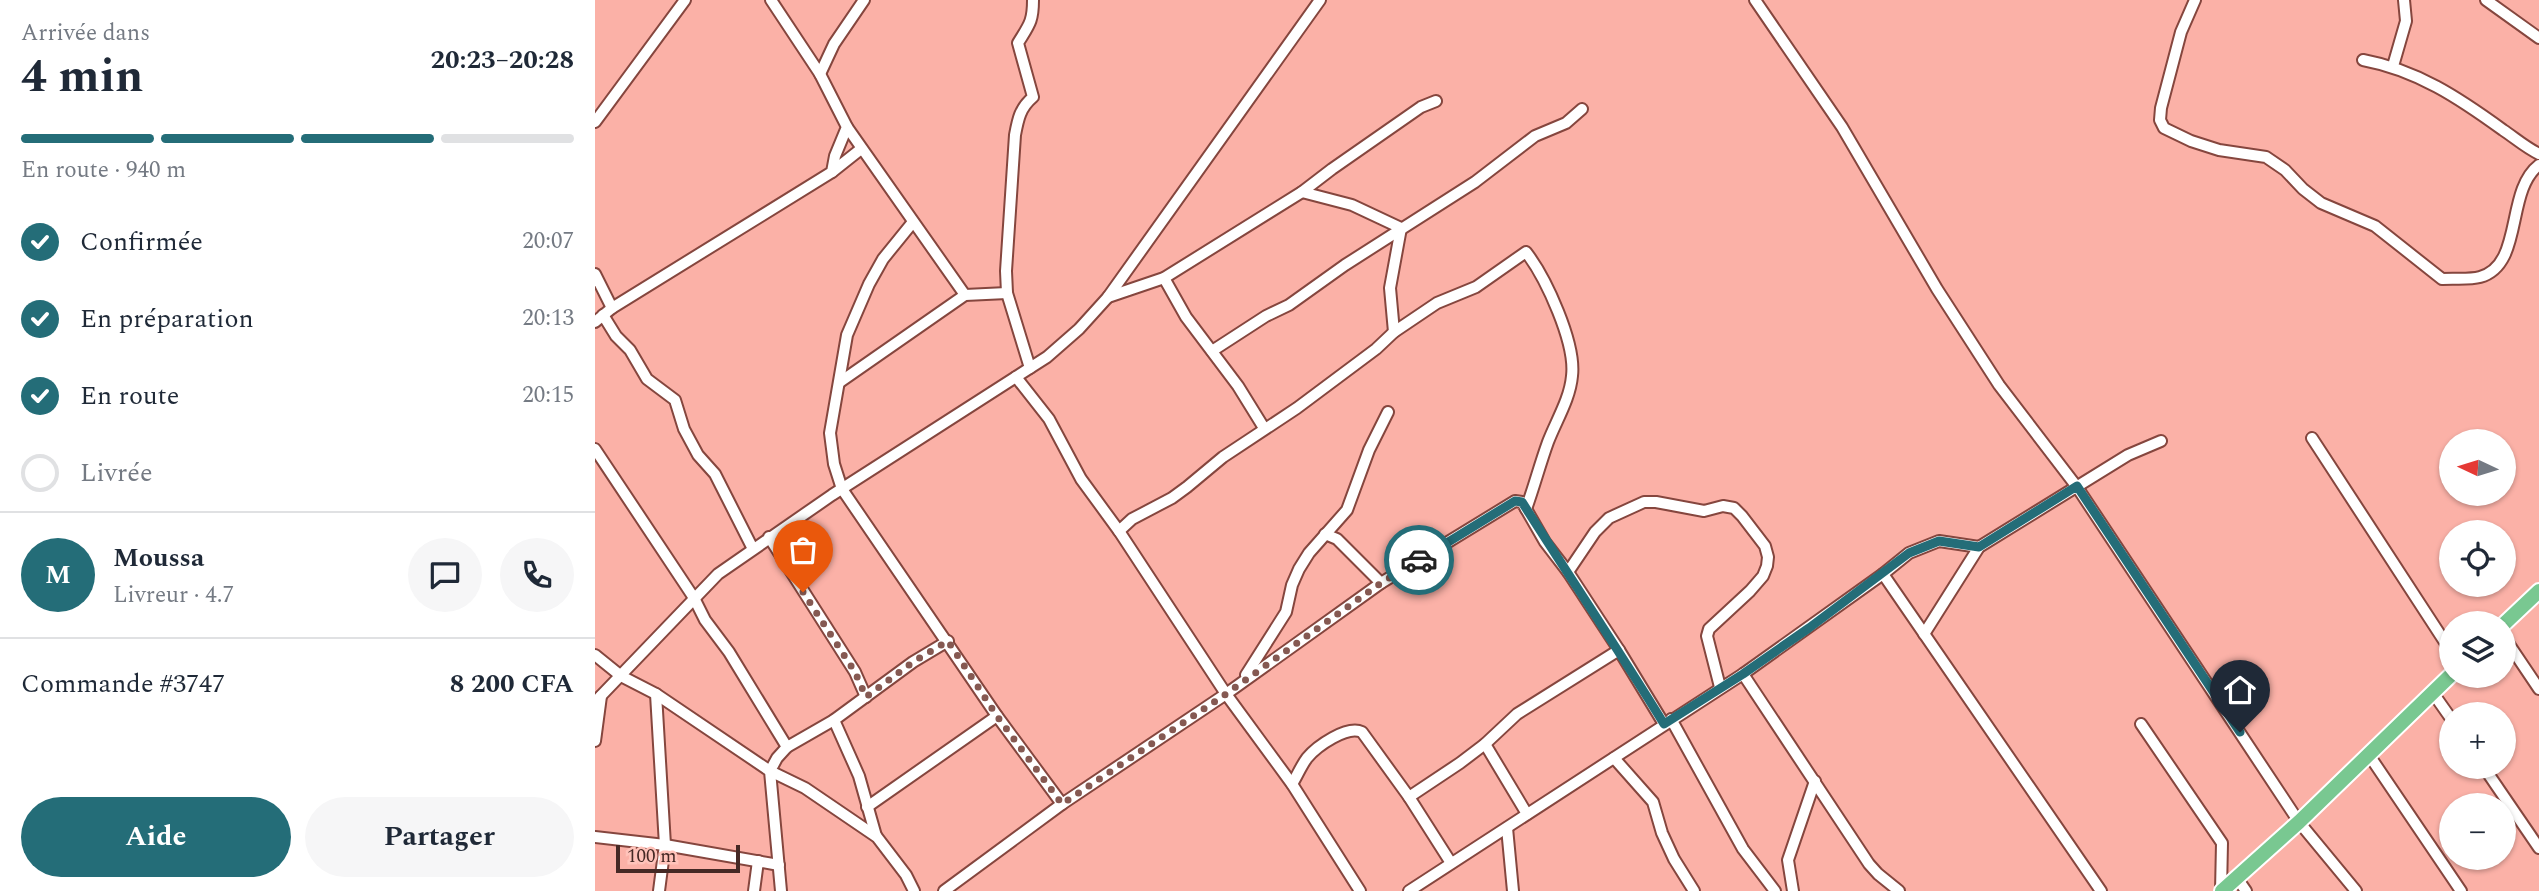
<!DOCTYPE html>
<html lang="fr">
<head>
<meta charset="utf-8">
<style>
  :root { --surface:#fff; --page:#f6f6f7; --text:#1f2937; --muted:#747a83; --line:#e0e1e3; --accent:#246d78 }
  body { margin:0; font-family:Spectral,serif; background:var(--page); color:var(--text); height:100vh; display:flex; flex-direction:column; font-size:26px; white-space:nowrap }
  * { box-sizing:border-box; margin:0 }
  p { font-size:23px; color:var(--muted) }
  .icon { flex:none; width:38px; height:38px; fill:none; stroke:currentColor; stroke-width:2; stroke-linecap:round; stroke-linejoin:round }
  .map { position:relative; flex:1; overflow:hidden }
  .sheet { display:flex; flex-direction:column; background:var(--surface); width:595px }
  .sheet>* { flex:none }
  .needle { width:46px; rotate:274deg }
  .buttons { position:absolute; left:1844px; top:429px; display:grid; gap:14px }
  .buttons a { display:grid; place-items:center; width:77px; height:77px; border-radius:50%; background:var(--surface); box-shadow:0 2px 5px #0004; font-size:35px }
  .scale { position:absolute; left:21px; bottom:18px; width:124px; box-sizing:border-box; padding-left:7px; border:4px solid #452925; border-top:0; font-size:19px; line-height:24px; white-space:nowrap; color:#452925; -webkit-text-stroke:5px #ffc3ba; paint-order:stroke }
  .pin { position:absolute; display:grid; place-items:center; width:60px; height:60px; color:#fff; margin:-72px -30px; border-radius:50% 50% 50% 0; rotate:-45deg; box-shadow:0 0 7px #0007 }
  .pin .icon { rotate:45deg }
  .courier { position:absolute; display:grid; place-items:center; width:70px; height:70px; margin:-35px; border:5px solid #246d78; border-radius:50%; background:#fff; color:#222; box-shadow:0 2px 9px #0007 }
  .headline em { font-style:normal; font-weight:700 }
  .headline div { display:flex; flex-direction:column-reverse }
  .headline { display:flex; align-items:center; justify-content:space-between; height:119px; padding:0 21px }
  h1 { font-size:46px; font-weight:700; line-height:52px }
  .bar { display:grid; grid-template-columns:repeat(4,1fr); gap:10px 7px; align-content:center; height:84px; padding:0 21px }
  .bar i { height:9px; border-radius:5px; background:var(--line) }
  .bar .current { background:var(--accent) }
  .bar p { grid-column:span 4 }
  .line { display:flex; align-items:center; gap:18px; padding:0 21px; border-top:2px solid var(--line) }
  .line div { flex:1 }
  .round { display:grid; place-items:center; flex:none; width:74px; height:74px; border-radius:37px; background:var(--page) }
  ol { padding:0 21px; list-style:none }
  li { display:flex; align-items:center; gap:21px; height:77px }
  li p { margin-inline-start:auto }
  li .icon { padding:7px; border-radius:50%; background:var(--accent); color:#fff; stroke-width:4 }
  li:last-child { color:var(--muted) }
  li i { width:38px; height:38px; border:4px solid var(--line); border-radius:50% }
  .button { display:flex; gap:14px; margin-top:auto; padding:14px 21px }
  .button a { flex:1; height:80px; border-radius:42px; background:var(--accent); color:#fff; font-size:28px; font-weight:700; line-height:80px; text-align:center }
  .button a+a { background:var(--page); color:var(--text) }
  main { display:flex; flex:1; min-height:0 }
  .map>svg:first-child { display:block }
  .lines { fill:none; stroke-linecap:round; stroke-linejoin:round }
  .minor-casing { stroke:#85463e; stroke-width:14 }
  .major-casing { stroke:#fff; stroke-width:18 }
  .minor { stroke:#fff; stroke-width:10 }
  .major { stroke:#79c891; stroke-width:14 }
  .done { stroke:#855952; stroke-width:7; stroke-dasharray:0 12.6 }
  .route { stroke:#246d78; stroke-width:9 }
</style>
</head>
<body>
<main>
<section class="sheet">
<div class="headline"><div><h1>4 min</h1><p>Arrivée dans</p></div><em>20:23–20:28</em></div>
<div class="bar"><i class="current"></i><i class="current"></i><i class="current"></i><i></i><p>En route · 940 m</p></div>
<ol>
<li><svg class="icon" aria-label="check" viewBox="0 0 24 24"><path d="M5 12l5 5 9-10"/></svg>Confirmée<p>20:07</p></li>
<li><svg class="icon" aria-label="check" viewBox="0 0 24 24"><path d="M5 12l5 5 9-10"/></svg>En préparation<p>20:13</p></li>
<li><svg class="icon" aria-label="check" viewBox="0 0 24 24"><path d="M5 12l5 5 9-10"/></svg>En route<p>20:15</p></li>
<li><i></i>Livrée</li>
</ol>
<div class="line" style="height:126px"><b class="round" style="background:var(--accent);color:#fff">M</b><div><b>Moussa</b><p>Livreur · 4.7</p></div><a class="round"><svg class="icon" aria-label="chat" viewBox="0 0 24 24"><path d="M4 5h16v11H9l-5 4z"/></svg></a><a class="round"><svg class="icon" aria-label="phone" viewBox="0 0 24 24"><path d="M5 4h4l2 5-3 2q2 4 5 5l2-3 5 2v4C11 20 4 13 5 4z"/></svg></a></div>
<div class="line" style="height:91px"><div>Commande #3747</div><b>8 200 CFA</b></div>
<div class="button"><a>Aide</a><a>Partager</a></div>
</section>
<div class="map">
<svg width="1944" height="891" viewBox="0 0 1944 891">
  <rect width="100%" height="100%" fill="#fbb1a7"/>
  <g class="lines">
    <!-- minor casing -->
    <g class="minor-casing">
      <g id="minor">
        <path d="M1160 0 1247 127 1342 289 1404 385 1482 487 1704 822 1761 891"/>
        <path d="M1600 0 1586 32 1566 108 1565 120 1569 128 1596 141 1624 150 1671 157 1690 170 1708 189 1726 203 1780 226 1847 279C1859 278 1874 280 1885 277 1929 265 1910 191 1944 165"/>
        <path d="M1891 0 1944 38"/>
        <path d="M1768 60C1822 70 1864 98 1908 130 1920 138 1930 147 1944 154"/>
        <path d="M1798 66 1811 21 1809 0"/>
        <path d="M225 74 239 44 269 0"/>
        <path d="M0 122 90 0"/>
        <path d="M252 127 370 295"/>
        <path d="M237 172 266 149"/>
        <path d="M707 192 757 205 806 228"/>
        <path d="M318 222 288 259 274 284 252 335 235 433 239 464 247 489 402 716 467 804"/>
        <path d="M0 274 17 308"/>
        <path d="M569 278 591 317 643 386 669 428"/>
        <path d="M513 297 569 278 707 192 737 169 826 107 841 101"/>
        <path d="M8 315 21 336 35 350 52 379 80 400 89 429 103 455 120 474 158 549"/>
        <path d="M0 322 17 308 237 172 240 156 252 127 225 74 176 0"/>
        <path d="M799 332 795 288 806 228"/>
        <path d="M617 351 671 316 694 305 750 265 880 182 940 136 971 123 987 109"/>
        <path d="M435 368 412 293 411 271 420 135C423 119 425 108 438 97L423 43C434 25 438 22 438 0"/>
        <path d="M421 377 454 419 486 479 524 531 631 694 697 784 765 891"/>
        <path d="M245 382 370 295 412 293"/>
        <path d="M1717 438 1857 653"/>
        <path d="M0 449 99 598 110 620 134 652 192 747"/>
        <path d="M524 531 537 519 577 498 592 487 628 457 702 408 781 349 799 332 842 303 881 287 931 252C951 278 981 343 977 376 975 399 961 421 953 442 945 464 939 487 931 509"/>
        <path d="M730 534 742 539 786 583"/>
        <path d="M174 537 260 672 271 697"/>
        <path d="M973 572 1000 532 1014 518 1049 502H1061L1109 511 1128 506 1139 508 1147 516 1170 546 1173 557 1172 566 1168 576 1155 591 1114 629 1112 636 1125 687"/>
        <path d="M1288 574 1314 553 1344 541 1384 547"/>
        <path d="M1329 634 1384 547 1533 455 1566 441"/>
        <path d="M1909 637 1944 689"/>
        <path d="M0 655 26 676 61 694 175 771 186 891"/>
        <path d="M1148 674 1274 864 1283 874 1304 891"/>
        <path d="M651 675 691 612 697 585 704 569 714 553 752 510 774 450 793 412"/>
        <path d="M1838 693 1857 720"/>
        <path d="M61 694 70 845 64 891"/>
        <path d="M0 702 123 574 237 495 452 357 484 329 513 297 725 0"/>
        <path d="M1076 719 1148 849 1180 891"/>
        <path d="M239 720 264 776 281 836"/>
        <path d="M1546 724 1627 843 1626 891"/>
        <path d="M0 741 6 696"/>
        <path d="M890 744 932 814"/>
        <path d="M1774 755 1866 891"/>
        <path d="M1019 758 1058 802 1067 833 1079 859 1099 891"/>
        <path d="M1888 766 1944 848"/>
        <path d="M697 784C702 776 706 766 712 758 722 746 752 725 767 732L814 797 856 863"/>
        <path d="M814 797 865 763 890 744 922 714 1024 650"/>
        <path d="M272 807 402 716"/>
        <path d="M912 828 918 891"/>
        <path d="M0 837 70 845 184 865"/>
        <path d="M1642 878 1651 891"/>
        <path d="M159 891 163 861"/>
        <path d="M319 891 311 875 282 837 210 788 175 771 182 758 192 747 239 720 318 662 353 641"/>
        <path d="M349 891 467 804 631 694 786 583 920 501 927 502 950 542 973 572 1024 650 1069 724"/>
        <path d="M814 891 1148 674 1288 574 1506 891"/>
        <path d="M1198 891 1193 860 1220 781"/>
      </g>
    </g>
    <!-- major casing -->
    <g class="major-casing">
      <g id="major">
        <path d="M1909 624 1944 591"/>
        <path d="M1627 891 1704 822 1857 674"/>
      </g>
    </g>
    <!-- minor -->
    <use href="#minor" class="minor"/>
    <!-- major -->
    <use href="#major" class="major"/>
  </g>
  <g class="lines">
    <!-- done -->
    <path class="done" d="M208 592 260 672 271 697 318 662 353 641 402 716 467 804 631 694 786 583 824 560"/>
    <!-- route -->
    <path class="route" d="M824 560 920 501 927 502C974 576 1023 649 1069 724L1148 674 1214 628 1314 553 1344 541 1384 547 1482 486 1645 732"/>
  </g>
</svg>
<div class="buttons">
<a><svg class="needle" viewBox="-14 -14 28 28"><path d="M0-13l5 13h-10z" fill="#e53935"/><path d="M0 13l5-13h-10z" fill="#747a83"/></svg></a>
<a><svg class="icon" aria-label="locate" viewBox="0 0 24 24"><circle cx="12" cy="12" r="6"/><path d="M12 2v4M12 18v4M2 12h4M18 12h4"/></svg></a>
<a><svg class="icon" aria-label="layers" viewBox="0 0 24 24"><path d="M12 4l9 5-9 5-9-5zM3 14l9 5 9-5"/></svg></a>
<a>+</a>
<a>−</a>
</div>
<div class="scale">100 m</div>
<div class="pin" style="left:208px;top:592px;background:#ea580c"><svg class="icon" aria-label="bag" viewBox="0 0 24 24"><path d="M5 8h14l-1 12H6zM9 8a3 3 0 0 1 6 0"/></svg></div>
<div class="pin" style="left:1645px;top:732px;background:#1f2937"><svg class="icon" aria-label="home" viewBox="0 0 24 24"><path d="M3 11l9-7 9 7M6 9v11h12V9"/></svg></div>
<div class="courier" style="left:824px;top:560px"><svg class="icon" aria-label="car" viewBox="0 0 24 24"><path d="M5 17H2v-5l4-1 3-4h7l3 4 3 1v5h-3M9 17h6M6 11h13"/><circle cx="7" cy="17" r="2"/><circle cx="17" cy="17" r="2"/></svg></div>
</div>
</main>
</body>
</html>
